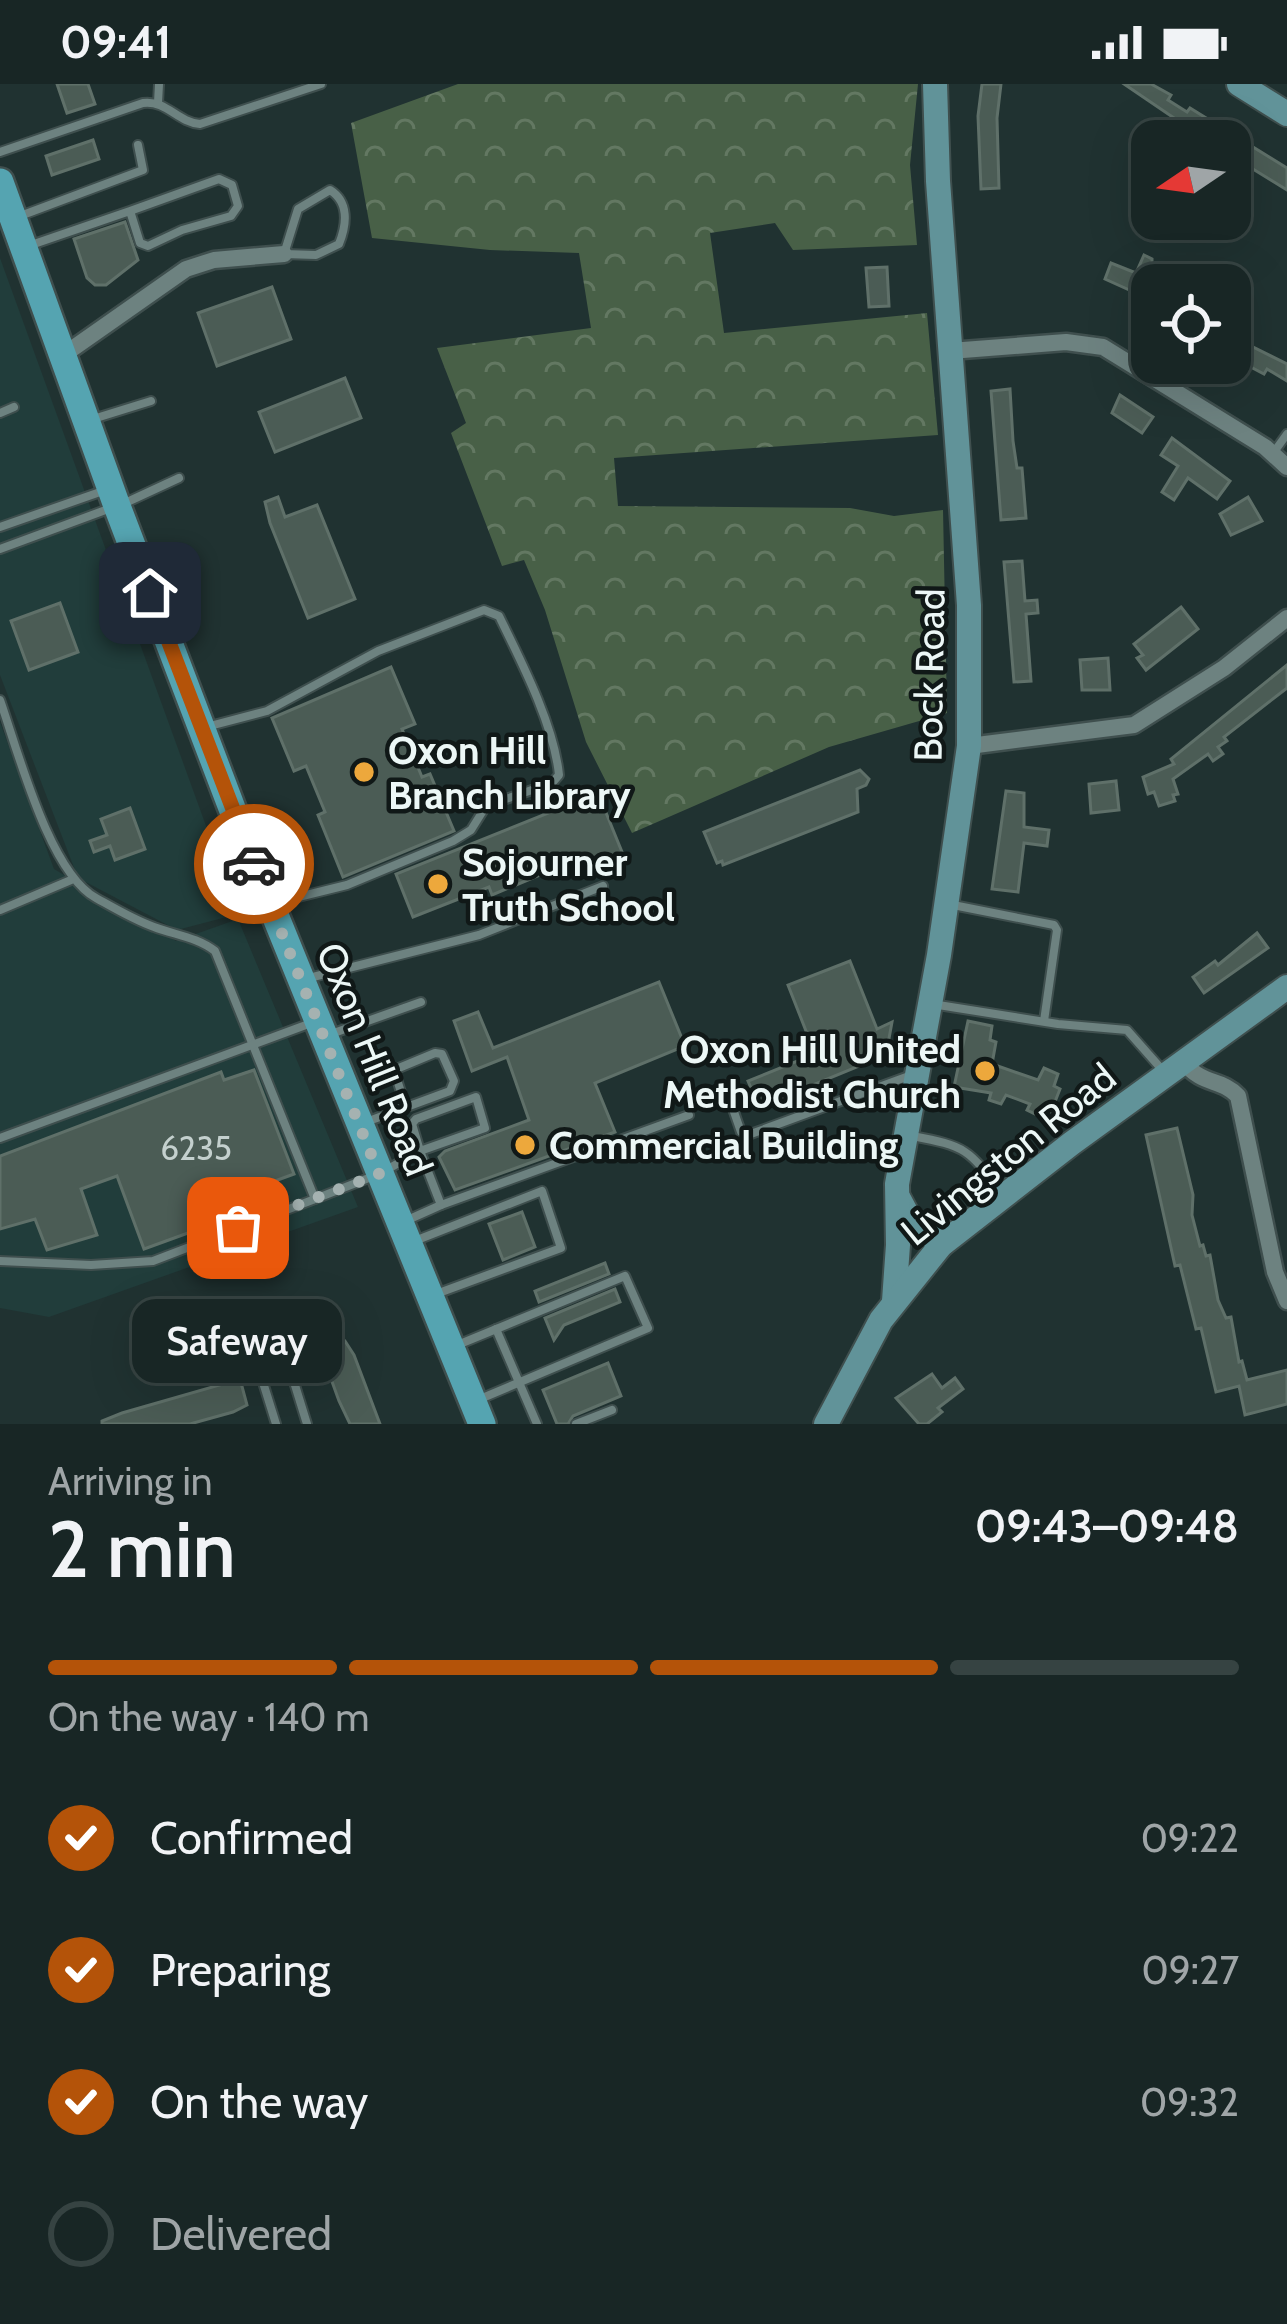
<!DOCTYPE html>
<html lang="en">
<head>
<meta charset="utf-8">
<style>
  :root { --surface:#182625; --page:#253232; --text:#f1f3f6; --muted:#9fa5a7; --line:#364342; --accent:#b45309 }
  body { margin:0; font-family:Cabin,sans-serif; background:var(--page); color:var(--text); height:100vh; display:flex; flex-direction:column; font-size:45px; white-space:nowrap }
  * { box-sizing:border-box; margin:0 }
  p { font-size:39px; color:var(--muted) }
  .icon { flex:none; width:66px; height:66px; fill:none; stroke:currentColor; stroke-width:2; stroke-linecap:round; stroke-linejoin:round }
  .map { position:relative; height:1340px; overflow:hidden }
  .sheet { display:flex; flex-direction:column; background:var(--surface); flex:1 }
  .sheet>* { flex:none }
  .needle { width:78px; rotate:257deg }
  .buttons { position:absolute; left:1131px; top:36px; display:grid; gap:24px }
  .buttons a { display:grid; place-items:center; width:120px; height:120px; border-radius:24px; background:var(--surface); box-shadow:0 12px 48px #0002,0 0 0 3px var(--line); font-size:60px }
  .pin { position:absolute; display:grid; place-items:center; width:102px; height:102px; color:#fff; margin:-51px; border-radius:24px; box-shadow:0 6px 18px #0006 }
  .courier { position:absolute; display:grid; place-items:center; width:120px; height:120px; margin:-60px; border:9px solid #b45309; border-radius:50%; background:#fff; color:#222; box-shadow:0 3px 15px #0007 }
  .bubble { position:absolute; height:84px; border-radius:24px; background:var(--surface); box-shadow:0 12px 48px #0002,0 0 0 3px var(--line); font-size:39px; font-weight:600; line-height:84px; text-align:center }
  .head em { font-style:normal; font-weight:600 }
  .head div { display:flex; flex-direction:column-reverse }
  .head { display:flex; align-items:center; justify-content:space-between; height:204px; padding:0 48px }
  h1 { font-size:78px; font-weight:600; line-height:90px }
  .bar { display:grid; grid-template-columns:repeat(4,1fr); gap:18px 12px; align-content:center; height:144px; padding:0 48px }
  .bar i { height:15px; border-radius:9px; background:var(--line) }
  .bar .current { background:var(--accent) }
  .bar p { grid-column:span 4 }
  ol { padding:0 48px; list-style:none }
  li { display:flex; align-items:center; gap:36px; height:132px }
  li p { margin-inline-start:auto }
  li .icon { padding:12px; border-radius:50%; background:var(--accent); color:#fff; stroke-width:4 }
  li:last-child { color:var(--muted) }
  li i { width:66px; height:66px; border:6px solid var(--line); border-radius:50% }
  .status { display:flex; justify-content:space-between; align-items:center; height:84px; padding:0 60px; background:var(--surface); direction:ltr }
  .status svg { height:33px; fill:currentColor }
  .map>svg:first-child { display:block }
  .built { fill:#213d3b }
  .forest { fill:url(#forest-crowns) }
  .building { fill:#4b5c55; stroke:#5f7069; stroke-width:3 }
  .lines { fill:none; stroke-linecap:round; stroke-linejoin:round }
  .service-casing { stroke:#3f4f4e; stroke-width:12 }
  .minor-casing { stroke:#3f4f4e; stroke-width:21 }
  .secondary-casing { stroke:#3f4f4e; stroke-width:28 }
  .primary-casing { stroke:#3f4f4e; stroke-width:32 }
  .service { stroke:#6d8280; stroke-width:8 }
  .minor { stroke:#6d8280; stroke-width:16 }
  .secondary { stroke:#619399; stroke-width:24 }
  .primary { stroke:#55a4b1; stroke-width:27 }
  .done { stroke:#a5b2b1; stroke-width:12; stroke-dasharray:0 21.6 }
  .route { stroke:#b45309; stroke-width:15 }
  .poi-dot { fill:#eda83c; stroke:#101817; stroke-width:4.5 }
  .labels { text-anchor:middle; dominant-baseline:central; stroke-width:9; stroke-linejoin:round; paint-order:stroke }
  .number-label { font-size:33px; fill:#c4d0ce }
  .street-label { font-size:39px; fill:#ecf7f6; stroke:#101817 }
  .poi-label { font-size:39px; font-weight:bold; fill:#ecf7f6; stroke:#101817; text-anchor:start }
</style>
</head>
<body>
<div class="status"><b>09:41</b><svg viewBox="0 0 49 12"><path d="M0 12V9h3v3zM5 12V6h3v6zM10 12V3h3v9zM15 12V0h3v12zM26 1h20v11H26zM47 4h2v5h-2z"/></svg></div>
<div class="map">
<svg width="1287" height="1340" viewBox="0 0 1287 1340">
  <defs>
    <pattern id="forest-crowns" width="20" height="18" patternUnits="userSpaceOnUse" patternTransform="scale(3)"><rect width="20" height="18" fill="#486047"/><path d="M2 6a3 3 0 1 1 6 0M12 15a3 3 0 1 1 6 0" fill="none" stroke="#637862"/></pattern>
  </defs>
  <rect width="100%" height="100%" fill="#203231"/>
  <!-- built -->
  <g class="built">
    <path d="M0 174 238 830 177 846 78 794 0 591Z"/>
    <path d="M0 638 54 785 176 857 238 835 358 1123 49 1233 0 1224Z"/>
  </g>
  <!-- forest -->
  <path class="forest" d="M458 0H918L910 81 917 161 793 166 775 139 710 149 724 249 927 229 938 351 614 374 618 422 850 424 894 432 943 426 947 629 829 663 632 749 586 658 545 526 524 476 502 482 451 349 466 339 437 264 591 244 579 169 490 166 372 154 351 39Z"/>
  <!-- building -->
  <g class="building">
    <path d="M57 0H88L95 20 67 29Z"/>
    <path d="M982 0H1001L997 34 999 104 981 105 978 32Z"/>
    <path d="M1124 0H1151L1171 11 1168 16 1187 28 1190 24 1287 84V106L1230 71V57H1200L1202 53Z"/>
    <path d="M93 56 99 75 52 91 46 72Z"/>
    <path d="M125 138 138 176 106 201H95L87 194 74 155Z"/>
    <path d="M1144 171 1152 175V222L1138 210 1105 195 1111 179 1136 189Z"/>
    <path d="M887 183 889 222 869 223 866 184Z"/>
    <path d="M272 203 291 255 217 282 198 229Z"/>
    <path d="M1235 254 1287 280V297L1267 285 1264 290 1230 272Z"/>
    <path d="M345 294 361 334 275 368 259 328Z"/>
    <path d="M1010 305 1013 357 1017 384H1022L1026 434 1001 436 991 307Z"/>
    <path d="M1120 311 1153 333 1142 349 1112 329Z"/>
    <path d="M1172 354 1230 397 1217 415 1188 394 1174 416 1162 408 1178 382 1161 371Z"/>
    <path d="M278 413 285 433 317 421 355 515 308 534 270 439 265 418Z"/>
    <path d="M1248 413 1262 437 1231 451 1220 430Z"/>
    <path d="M1022 477 1025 517 1037 516 1038 529 1026 530 1031 597 1014 598 1004 478Z"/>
    <path d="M60 519 78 568 29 586 11 537Z"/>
    <path d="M1181 523 1198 545 1146 586 1137 574 1143 571 1134 560Z"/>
    <path d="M1108 574 1110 606H1082L1080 576Z"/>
    <path d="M1287 581V604L1224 653 1227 657 1218 663 1223 670 1213 677 1208 670 1173 695 1178 710 1173 711 1175 717 1159 722 1154 708 1148 710 1143 693 1174 680 1171 675Z"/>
    <path d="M391 583 415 640 402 645 422 693 430 690 454 747 343 793 318 731 325 728 306 682 294 687 272 634Z"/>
    <path d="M860 686 869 695 866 701 857 705 858 728 723 781 722 777 717 779 704 748Z"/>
    <path d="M1116 697 1119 726 1091 729 1089 700Z"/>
    <path d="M1006 707 1024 709V743L1049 746 1047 762 1024 759 1018 808 992 805Z"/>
    <path d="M598 709 622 768 563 792 559 783 492 811 489 803 413 833 396 790Z"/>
    <path d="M130 724 145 765 115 776 110 762 94 768 90 757 107 751 101 735Z"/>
    <path d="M1257 849 1268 864 1204 909 1193 893 1215 877 1218 881Z"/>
    <path d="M850 877 877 945 892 938 886 971 759 1023 748 997 815 970 788 901Z"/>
    <path d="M659 898 685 962 595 999 615 1048 455 1106 439 1073 445 1067 529 1036 507 973 472 987 454 937 478 928 493 964Z"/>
    <path d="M968 937 992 942 990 956 996 958 992 980 1038 996 1044 984 1058 990 1054 1002 1060 1005 1051 1028 1044 1026 1041 1033 1027 1026 1030 1020 1006 1011 1001 1020 989 1016 991 1009 954 1003Z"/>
    <path d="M254 986 294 1090 193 1127 199 1145 144 1165 117 1092 81 1105 97 1151 47 1166 35 1135 0 1145V1072L221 988 224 996Z"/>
    <path d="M1177 1044 1193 1111 1192 1131 1200 1162 1203 1161 1206 1172 1210 1171 1218 1216 1226 1234 1231 1233 1239 1278 1242 1277 1247 1296 1287 1286V1320L1245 1331 1239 1302 1216 1308 1201 1244 1196 1245 1180 1181 1175 1182 1146 1051Z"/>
    <path d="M522 1128 535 1163 503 1176 489 1140Z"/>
    <path d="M605 1179 609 1190 539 1218 535 1207Z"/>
    <path d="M615 1205 620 1218 564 1241 554 1256 545 1234Z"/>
    <path d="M345 1257 354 1271 380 1340H350L339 1317 321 1267Z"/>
    <path d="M608 1279 621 1312 573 1332 568 1340H557L543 1306Z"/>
    <path d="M932 1290 942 1304 955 1294 963 1305 938 1324 942 1328 927 1340H919L896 1314Z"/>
    <path d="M240 1295 247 1321 233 1328 190 1340H102V1337L122 1329Z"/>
  </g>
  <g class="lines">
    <!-- service casing -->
    <g class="service-casing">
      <g id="service">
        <path d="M158 19 159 0"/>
        <path d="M0 68 143 19C167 16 177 38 200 40L321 0"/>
        <path d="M330 106C349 118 347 140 339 160L316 171 284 170 298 125Z"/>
        <path d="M20 132 143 86 138 61"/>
        <path d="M31 161 130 127 140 159 148 162 182 146 231 132 238 122 232 101 219 95 130 127"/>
        <path d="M1135 280 1152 255"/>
        <path d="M0 329 14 323"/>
        <path d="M93 335 151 317"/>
        <path d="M1274 368 1287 350"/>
        <path d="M125 419 179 394"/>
        <path d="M0 443 103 407"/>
        <path d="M0 465 111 424"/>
        <path d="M0 616C18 667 49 788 96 814 114 824 134 836 154 843 175 851 197 853 215 867L315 1115 379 1090 420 1067 441 1121 403 1138"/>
        <path d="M206 643 267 627 378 567 484 526 499 532C521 577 554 641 559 691L552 699 486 722 471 746 453 757 347 801 278 818"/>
        <path d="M953 821 1054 841 1057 846 1044 937"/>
        <path d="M0 826 71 796"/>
        <path d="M309 894 479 851 603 802"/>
        <path d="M932 920 1058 940 1127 946 1165 989"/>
        <path d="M331 950 421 918"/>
        <path d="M476 1013 485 1044 420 1067 412 1040 416 1035Z"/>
        <path d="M733 1025 741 1048 748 1051 909 992"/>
        <path d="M366 1038 450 1007 454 997 442 970 435 969 394 986 406 1024"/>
        <path d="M912 1052C966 1062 969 1065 1001 1109"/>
        <path d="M0 1054 314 938"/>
        <path d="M441 1121 689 1031"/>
        <path d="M412 1158 542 1107 561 1164 436 1210"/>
        <path d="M0 1177 91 1181 153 1177 315 1115"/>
        <path d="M496 1245 537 1340"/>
        <path d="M455 1262 625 1192 648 1244 480 1315"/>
        <path d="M290 1285 307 1340"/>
        <path d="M261 1292 276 1340"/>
        <path d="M576 1340 612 1326"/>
      </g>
    </g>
    <!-- minor casing -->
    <g class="minor-casing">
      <g id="minor">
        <path d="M950 267 1066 258 1103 263 1265 363 1287 383"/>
        <path d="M62 272 186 185 214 176 284 170"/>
        <path d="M969 662 1134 641 1224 584 1287 534"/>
        <path d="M1184 978C1202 1002 1221 994 1238 1012L1275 1188 1287 1217"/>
      </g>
    </g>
    <!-- secondary casing -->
    <g class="secondary-casing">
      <g id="secondary">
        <path d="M1239 0 1287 30"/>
        <path d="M899 1115 907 1130 941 1161"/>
        <path d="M894 1217 898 1161 897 1100 939 871 969 662V521L938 97 935 0"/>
        <path d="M826 1340 881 1236 941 1161 1072 1059 1287 903"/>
      </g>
    </g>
    <!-- primary casing -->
    <g class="primary-casing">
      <path id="primary" d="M0 98 117 422 238 740 482 1340"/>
    </g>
    <!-- service -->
    <use href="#service" class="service"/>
    <!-- minor -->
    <use href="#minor" class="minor"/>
    <!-- secondary -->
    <use href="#secondary" class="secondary"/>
    <!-- primary -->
    <use href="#primary" class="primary"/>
  </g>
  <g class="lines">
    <!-- done -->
    <path class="done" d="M238 1144 379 1090 254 780"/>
    <!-- route -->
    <path class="route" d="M150 509 254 780"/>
  </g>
  <!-- markers -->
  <g class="poi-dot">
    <circle cx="364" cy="688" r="12"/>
    <circle cx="438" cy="800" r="12"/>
    <circle cx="985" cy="987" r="12"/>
    <circle cx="525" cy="1061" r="12"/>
  </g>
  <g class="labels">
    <!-- number labels -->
    <g class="number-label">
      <text x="196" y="1064">6235</text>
    </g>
    <!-- street labels -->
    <g class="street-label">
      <text transform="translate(929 591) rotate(-89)">Bock Road</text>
      <text transform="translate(375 975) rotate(68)">Oxon Hill Road</text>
      <text transform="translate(1008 1070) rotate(-39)">Livingston Road</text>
    </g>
    <!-- poi labels -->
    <g class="poi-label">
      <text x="388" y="666">Oxon Hill<tspan x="388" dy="45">Branch Library</tspan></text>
      <text x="462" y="778">Sojourner<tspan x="462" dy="45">Truth School</tspan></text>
      <text x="961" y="965" text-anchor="end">Oxon Hill United<tspan x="961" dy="45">Methodist Church</tspan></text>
      <text x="549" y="1061">Commercial Building</text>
    </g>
  </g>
</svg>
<div class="buttons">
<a><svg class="needle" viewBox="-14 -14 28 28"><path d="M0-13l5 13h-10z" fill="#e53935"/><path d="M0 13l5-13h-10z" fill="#9fa5a7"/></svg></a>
<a><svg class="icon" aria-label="locate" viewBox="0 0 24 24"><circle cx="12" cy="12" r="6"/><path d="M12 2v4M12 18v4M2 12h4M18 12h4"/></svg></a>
</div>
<div class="pin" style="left:238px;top:1144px;background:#ea580c"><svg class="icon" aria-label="bag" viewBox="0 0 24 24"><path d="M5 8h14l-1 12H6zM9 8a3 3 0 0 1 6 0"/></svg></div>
<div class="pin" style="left:150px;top:509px;background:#1f2937"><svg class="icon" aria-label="home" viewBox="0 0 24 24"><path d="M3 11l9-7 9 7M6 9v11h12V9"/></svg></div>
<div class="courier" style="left:254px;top:780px"><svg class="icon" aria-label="car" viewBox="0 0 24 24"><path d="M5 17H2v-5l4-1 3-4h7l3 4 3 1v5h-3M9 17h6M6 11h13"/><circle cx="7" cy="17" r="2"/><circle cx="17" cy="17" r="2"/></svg></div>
<div class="bubble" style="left:132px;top:1215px;width:210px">Safeway</div>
</div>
<section class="sheet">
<div class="head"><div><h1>2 min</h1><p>Arriving in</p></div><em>09:43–09:48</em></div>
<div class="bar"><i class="current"></i><i class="current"></i><i class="current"></i><i></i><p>On the way · 140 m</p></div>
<ol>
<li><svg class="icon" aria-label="check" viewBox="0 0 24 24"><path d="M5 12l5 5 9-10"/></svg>Confirmed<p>09:22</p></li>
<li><svg class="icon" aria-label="check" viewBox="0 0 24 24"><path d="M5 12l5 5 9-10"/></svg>Preparing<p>09:27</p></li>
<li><svg class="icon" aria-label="check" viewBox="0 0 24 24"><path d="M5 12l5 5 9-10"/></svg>On the way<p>09:32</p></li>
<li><i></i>Delivered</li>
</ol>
</section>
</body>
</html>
